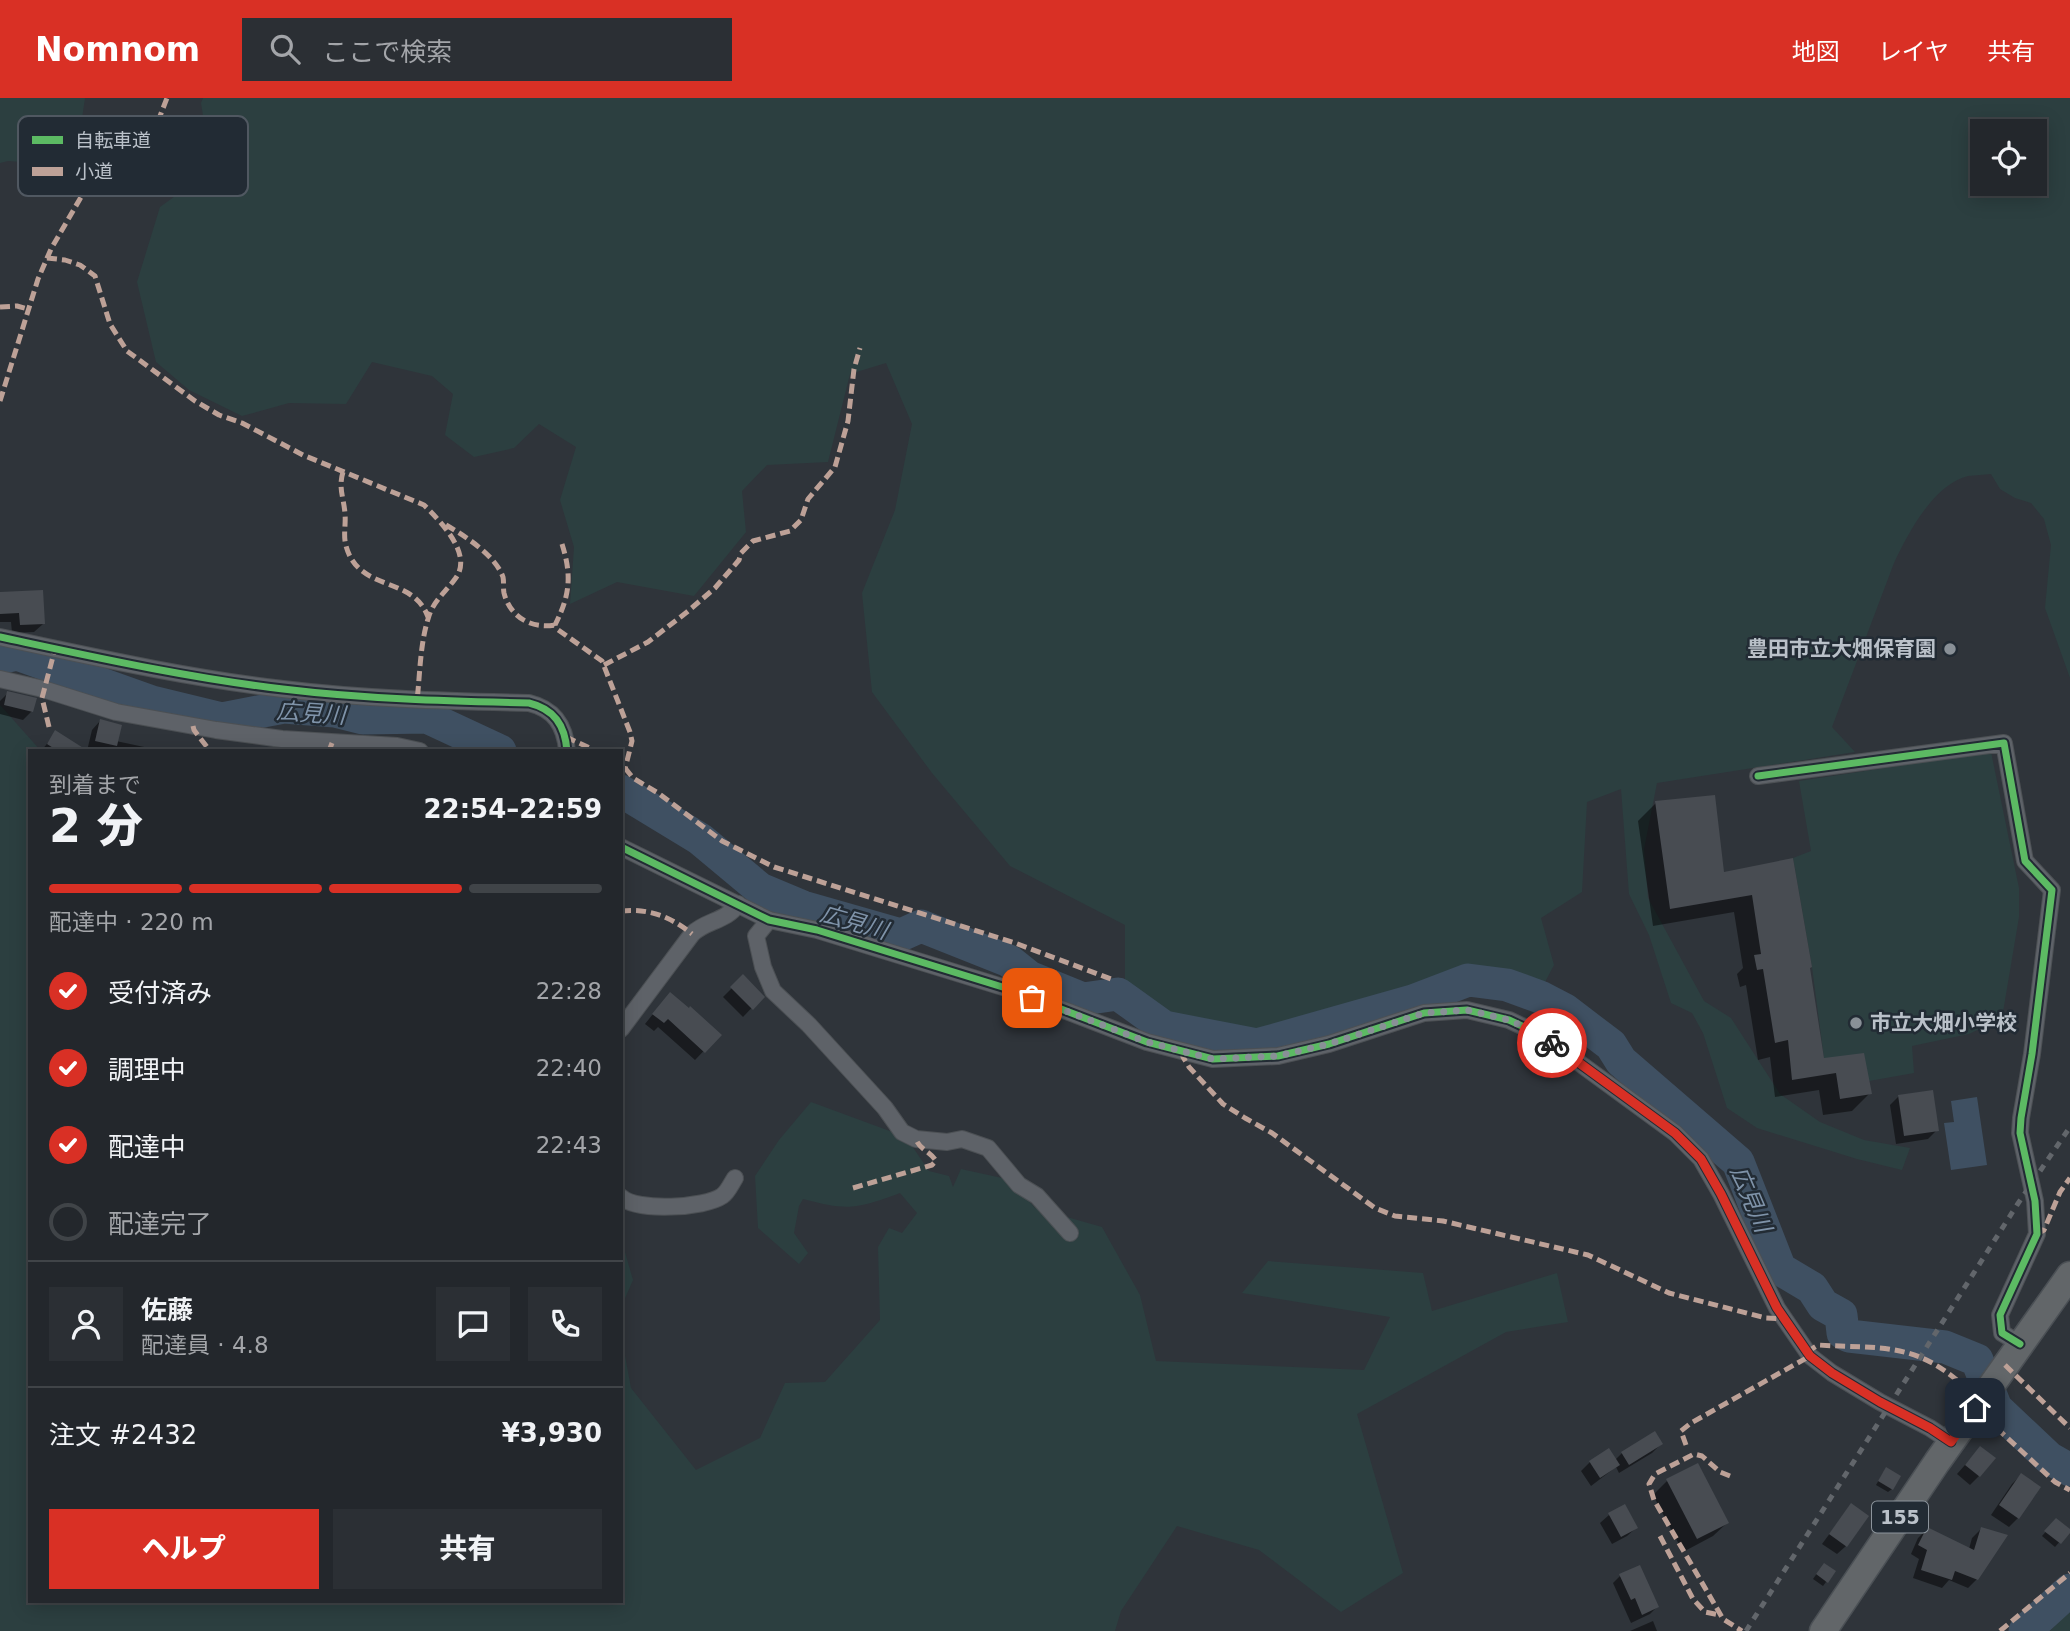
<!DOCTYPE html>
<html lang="ja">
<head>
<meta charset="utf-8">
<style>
  :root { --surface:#23272c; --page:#2b2f34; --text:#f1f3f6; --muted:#a3a5a9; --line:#404448; --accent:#d93025 }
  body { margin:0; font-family:"DejaVu Sans","Noto Sans JP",sans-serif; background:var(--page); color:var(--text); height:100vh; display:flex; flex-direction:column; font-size:26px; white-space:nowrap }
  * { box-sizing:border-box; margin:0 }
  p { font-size:23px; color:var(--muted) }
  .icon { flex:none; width:38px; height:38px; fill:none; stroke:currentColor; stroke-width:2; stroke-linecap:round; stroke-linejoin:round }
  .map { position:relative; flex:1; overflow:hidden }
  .drawer { position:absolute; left:28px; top:651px; width:595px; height:854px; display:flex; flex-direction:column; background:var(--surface); border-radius:0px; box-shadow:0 4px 18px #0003,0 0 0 2px var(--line) }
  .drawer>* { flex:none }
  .tools { position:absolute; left:1970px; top:21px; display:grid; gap:14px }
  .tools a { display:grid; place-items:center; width:77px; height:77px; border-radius:0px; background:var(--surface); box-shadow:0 4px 18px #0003,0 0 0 2px var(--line); font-size:35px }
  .pin { position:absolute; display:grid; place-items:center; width:60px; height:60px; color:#fff; margin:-30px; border-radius:14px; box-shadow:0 4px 10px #0006 }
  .courier { position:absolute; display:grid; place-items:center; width:70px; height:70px; margin:-35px; border:5px solid #d93025; border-radius:50%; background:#fff; color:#222; box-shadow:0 2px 9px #0007 }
  .head em { font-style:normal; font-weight:800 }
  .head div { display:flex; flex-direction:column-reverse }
  .head { display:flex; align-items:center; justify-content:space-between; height:119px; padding:0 21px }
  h1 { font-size:46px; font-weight:800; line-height:52px }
  .bar { display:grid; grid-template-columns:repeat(4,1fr); gap:10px 7px; align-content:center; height:84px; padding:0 21px }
  .bar i { height:9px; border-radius:5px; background:var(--line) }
  .bar .on { background:var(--accent) }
  .bar p { grid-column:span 4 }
  .line { display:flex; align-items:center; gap:18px; padding:0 21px; border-top:2px solid var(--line) }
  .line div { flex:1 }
  .round { display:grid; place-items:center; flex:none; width:74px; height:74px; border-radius:0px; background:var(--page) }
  ol { padding:0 21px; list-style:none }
  li { display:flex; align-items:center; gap:21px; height:77px }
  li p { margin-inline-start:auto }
  li .icon { padding:7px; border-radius:50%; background:var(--accent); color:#fff; stroke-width:4 }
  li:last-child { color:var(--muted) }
  li i { width:38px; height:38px; border:4px solid var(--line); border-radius:50% }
  .action { display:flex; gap:14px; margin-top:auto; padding:14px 21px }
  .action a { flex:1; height:80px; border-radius:0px; background:var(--accent); color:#fff; font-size:28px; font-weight:800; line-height:80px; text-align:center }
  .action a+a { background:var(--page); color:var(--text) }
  header { display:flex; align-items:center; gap:42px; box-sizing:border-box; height:98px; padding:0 35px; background:var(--accent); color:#fff }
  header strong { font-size:33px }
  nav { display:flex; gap:38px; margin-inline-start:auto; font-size:24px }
  .search { width:490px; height:63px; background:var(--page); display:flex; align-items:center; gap:18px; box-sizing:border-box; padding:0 24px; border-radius:0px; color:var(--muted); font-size:26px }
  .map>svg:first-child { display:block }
  .green { fill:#2c3f40; fill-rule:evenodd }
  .water { fill:#3f5062 }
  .shadow { fill:#0007 }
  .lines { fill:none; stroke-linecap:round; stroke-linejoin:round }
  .river { stroke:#3f5062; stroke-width:33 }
  .building { fill:#484c52 }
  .minor-casing { stroke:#4c5054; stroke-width:18 }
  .trunk-casing { stroke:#4b5055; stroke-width:29 }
  .minor { stroke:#5e6268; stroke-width:16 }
  .trunk { stroke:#626669; stroke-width:26 }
  .rail { stroke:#62666b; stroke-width:5; stroke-dasharray:7 7; stroke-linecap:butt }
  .quiet { stroke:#bda197; stroke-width:5; stroke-dasharray:10 5; stroke-linecap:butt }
  .cycleway-casing { stroke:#222b34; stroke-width:11 }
  .cycleway { stroke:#5cba63; stroke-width:7 }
  .done { stroke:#899097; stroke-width:7; stroke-dasharray:0 12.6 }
  .route { stroke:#d93025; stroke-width:9 }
  .poi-dot { fill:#899097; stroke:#222b34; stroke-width:2.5 }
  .labels { text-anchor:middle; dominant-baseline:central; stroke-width:5; stroke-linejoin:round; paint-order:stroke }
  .shield { fill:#222b34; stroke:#8c949c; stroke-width:2 }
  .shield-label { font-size:19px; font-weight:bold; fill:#bac1c9 }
  .poi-label { font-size:21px; font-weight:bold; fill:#bac1c9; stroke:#222b34; text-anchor:end }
  .water-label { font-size:23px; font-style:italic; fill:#7f93a9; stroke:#222b34 }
  .key { fill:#222b34; stroke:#505861; stroke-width:2 }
  .key-label { font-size:19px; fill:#bac1c9 }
</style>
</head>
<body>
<header>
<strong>Nomnom</strong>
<div class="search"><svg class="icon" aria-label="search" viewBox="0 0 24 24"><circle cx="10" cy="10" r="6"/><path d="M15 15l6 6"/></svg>ここで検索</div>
<nav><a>地図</a><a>レイヤ</a><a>共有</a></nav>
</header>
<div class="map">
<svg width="2070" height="1533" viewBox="0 0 2070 1533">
  <rect width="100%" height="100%" fill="#2f343a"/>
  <!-- green -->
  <g class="green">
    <path d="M0 0H85L78 48 36 65 8 63 0 65Z"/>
    <path d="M203 0H2070V580L2045 510 2051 447 2044 421 2031 405 2015 400 2000 391 1991 376C1984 377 1975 377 1968 378 1934 386 1908 435 1894 465L1832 629 1855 654 1657 685 1644 751 1648 800 1704 903 1731 920 1780 996 1820 1024 1864 1042 1910 1050 1902 1072 1857 1061 1757 1030 1727 1010 1703 935 1692 915 1671 905 1649 837 1629 796 1621 691 1587 704 1582 794 1541 820 1554 867 1544 886 1492 874 1455 876 1261 935 1174 923 1125 888V827L1010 768 932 675 872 594 862 495 895 412 912 326 886 265 850 276 828 364 767 367 742 393 746 434 694 498 617 484 570 506 574 449 560 402 576 349 539 326 514 350 474 359 445 337 453 296 432 278 372 264 346 306 289 305 242 318 189 292 156 264 137 184 160 109 189 88 208 50 201 5ZM1983 33H2035V86H1983Z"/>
    <path d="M0 607 41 653H30V1503H621V1236L631 1290 696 1372 760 1340 785 1285 825 1284 880 1222 878 1149 889 1130 902 1135 917 1115 900 1095C857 1111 848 1113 803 1101L799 1108 794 1135 808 1155 799 1166 758 1130 755 1078 779 1042 811 1004 906 1039 929 1073 949 1078 953 1089 961 1071 1011 1082 1035 1110 1102 1129 1140 1197 1156 1263 1364 1272 1390 1219 1242 1195 1268 1163 1423 1175 1432 1213 1557 1175 1568 1224 1506 1234 1357 1316 1403 1475 1341 1514 1259 1452 1177 1428 1121 1513 1115 1533H0Z"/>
    <path d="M1991 654 2019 790V819L2002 920 1969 936 1912 948 1914 975 1869 983 1824 960 1812 869 1793 760 1811 753 1799 683Z"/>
    <path d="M621 1140 633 1182 623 1205 621 1215Z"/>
    <path d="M2070 1512V1533H2050Z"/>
  </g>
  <!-- water -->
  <path class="water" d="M1977 999 1987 1067 1951 1072 1944 1025 1954 1024 1951 1003Z"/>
  <!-- shadow -->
  <g class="shadow">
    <path d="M0 495 43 526 34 534 12 535 11 524H0Z"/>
    <path d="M8 595 32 613 23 622 0 616V603Z"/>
    <path d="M100 623 116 643 163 653H87L92 632Z"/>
    <path d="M56 635 84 653H41Z"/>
    <path d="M1656 705 1722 776 1792 762 1823 962 1870 995 1852 1013 1823 1017 1819 992 1775 999 1770 959 1758 962 1746 887 1740 889 1737 876 1743 870 1734 814 1653 828 1638 723Z"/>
    <path d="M743 879 762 899 743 919 723 899Z"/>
    <path d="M661 906 719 937 695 962 658 929 654 933 645 926Z"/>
    <path d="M1899 998 1937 1032 1928 1041 1896 1046 1890 1007Z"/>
    <path d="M1655 1335 1661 1346 1652 1355 1619 1375 1616 1369 1591 1388 1581 1373 1590 1364 1615 1362 1622 1355Z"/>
    <path d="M1980 1350 1979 1378 1970 1387 1957 1376Z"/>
    <path d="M1883 1375 1892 1391 1888 1394 1876 1387Z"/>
    <path d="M2021 1377 2018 1420 2009 1429 1991 1417 2012 1386Z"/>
    <path d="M1667 1383 1727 1425 1713 1438 1683 1454 1653 1397Z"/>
    <path d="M1851 1407 1846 1448 1837 1456 1822 1446Z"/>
    <path d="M1609 1417 1636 1430 1627 1438 1612 1446 1600 1425Z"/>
    <path d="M2056 1422 2069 1433 2055 1449 2042 1438Z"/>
    <path d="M1927 1431 1969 1451 1972 1440 1981 1431 1977 1481 1968 1490 1949 1482 1942 1490 1913 1480 1919 1461 1911 1456 1918 1440Z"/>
    <path d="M1820 1471 1826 1484 1823 1488 1813 1481Z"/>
    <path d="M1620 1478 1657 1509 1650 1516 1631 1525 1613 1485Z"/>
    <path d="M1653 1523 1657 1533H1630Z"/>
  </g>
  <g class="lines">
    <!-- river -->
    <g class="river">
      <path d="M0 560 17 556 152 604 222 621 284 609 335 613 363 620 427 619 500 653"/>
      <path d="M621 693 700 741 760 791 803 809 901 837 921 828 1009 863 1029 879 1083 901 1118 896 1164 929 1257 947 1413 903 1468 882 1507 887 1540 899 1565 912 1611 947 1621 963 1738 1064 1780 1171 1812 1190 1823 1207 1841 1217 1843 1235 1849 1238 1945 1249 1977 1262 1996 1310 2049 1360 2070 1372"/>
      <path d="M2025 1533 2070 1492"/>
    </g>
  </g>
  <!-- building -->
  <g class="building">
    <path d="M43 492 45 526 20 527 19 515 0 516V494Z"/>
    <path d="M7 593 37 600 33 614 4 607Z"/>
    <path d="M100 621 122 627 117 648 95 643Z"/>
    <path d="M55 632 88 653H58L47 646Z"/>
    <path d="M1715 697 1724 774 1793 760 1812 869 1810 870 1824 960 1864 955 1872 996 1840 1001 1836 975 1792 982 1788 942 1775 945 1763 871 1757 872 1754 857 1761 856 1752 797 1670 811 1655 703Z"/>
    <path d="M743 876 765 899 753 912 730 889Z"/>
    <path d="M670 894 689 910 690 908 722 937 705 955 668 921 664 925 652 916Z"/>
    <path d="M1933 992 1939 1033 1904 1038 1898 997Z"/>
    <path d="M1655 1333 1663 1346 1629 1367 1621 1354Z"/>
    <path d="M1980 1348 1996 1360 1980 1379 1965 1367Z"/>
    <path d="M1609 1350 1620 1367 1600 1380 1589 1363Z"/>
    <path d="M1698 1365 1729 1425 1697 1441 1666 1381Z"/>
    <path d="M1886 1369 1901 1378 1893 1392 1878 1383Z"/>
    <path d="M2021 1375 2041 1389 2019 1421 1999 1407Z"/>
    <path d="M1851 1405 1869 1418 1847 1449 1829 1436Z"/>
    <path d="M1625 1406 1638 1430 1621 1439 1608 1415Z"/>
    <path d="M2056 1420 2070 1431V1435L2061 1446 2044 1433Z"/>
    <path d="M1927 1429 1974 1452 1981 1429 2008 1437 1978 1482 1955 1473 1952 1482 1921 1472 1927 1452 1918 1447Z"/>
    <path d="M1824 1465 1836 1473 1828 1485 1816 1476Z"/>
    <path d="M1640 1467 1659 1509 1642 1517 1635 1500 1631 1502 1619 1476Z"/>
  </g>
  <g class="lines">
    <!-- minor casing -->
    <g class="minor-casing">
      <g id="minor">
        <path d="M0 539C94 559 188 580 283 591 365 601 447 603 529 605 554 611 565 627 567 653"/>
        <path d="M0 581 43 591 116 614 216 632 282 641 397 648 420 653"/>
        <path d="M1758 678 2004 645 2025 763 2052 792 2032 956 2021 1020 2020 1035 2035 1103 2037 1136 2000 1217 2002 1235 2020 1246"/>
        <path d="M621 749 769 822 817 832 1009 891 1147 944 1213 961 1278 958 1329 946 1424 915 1467 912 1509 922 1541 937 1675 1035 1701 1061 1721 1096 1777 1210 1810 1258 1832 1275 1880 1304 1930 1330 1951 1344"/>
        <path d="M769 822 756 838 763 869 773 893 809 927 885 1010 902 1034 916 1041 947 1044 962 1041 988 1050 1019 1087 1037 1098 1070 1135"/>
        <path d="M621 931 692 836C706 822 726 824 738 806"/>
        <path d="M621 1099C637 1114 705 1110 722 1098 728 1094 731 1086 735 1080"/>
      </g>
    </g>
    <!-- trunk casing -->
    <g class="trunk-casing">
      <path id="trunk" d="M1823 1533 1937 1364 2070 1177"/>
    </g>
    <!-- minor -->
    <use href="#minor" class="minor"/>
    <!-- trunk -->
    <use href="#trunk" class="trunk"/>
    <!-- rail -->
    <path class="rail" d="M1746 1533 2017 1107 2070 1029"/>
    <!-- quiet -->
    <g class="quiet">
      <path d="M47 160 65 162 80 167 95 178 110 226 127 253 195 303 219 317 242 325 303 357 424 407C441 424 474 457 455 481 444 496 433 503 428 521 420 547 420 576 417 603"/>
      <path d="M0 209 17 208 28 211"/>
      <path d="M0 303 38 181 51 151 88 87 108 68 140 47 155 31 167 0"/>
      <path d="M343 374C338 390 344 400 345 416 346 427 343 437 346 448 359 495 413 477 428 519"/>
      <path d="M446 427C465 438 495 457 503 479 504 484 503 490 504 495 510 519 531 531 555 527"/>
      <path d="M562 446C572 478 570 497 555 527L557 531 602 563 630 634 632 643 625 671 621 669"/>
      <path d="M604 567 648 544 687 514 715 490 739 462 741 455 753 443 790 433 801 422 808 401 835 369 848 323 854 271 860 250"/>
      <path d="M193 628 194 632 210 653"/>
      <path d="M49 629 42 600 55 551"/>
      <path d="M566 639 596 653"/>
      <path d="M329 653 332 645"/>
      <path d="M625 670 633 680 658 695 722 743 774 769 1015 845 1111 881"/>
      <path d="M621 813C649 810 671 819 692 836"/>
      <path d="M1183 954V959L1189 969 1223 1006 1245 1020 1272 1035 1375 1110 1395 1118 1443 1123 1588 1157 1669 1195 1766 1220 1784 1221"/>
      <path d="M853 1090 932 1067 936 1063C931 1054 919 1051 916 1041"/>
      <path d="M2037 1136 2044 1132 2060 1094 2070 1080"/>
      <path d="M1807 1254 1818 1247C1882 1251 1916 1243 1967 1291"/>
      <path d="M2005 1267 2070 1330"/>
      <path d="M1975 1310 2055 1384 2070 1392"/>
      <path d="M1686 1347 1681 1333 1691 1325 1810 1258"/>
      <path d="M1730 1378 1720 1374 1702 1358 1694 1356 1655 1376 1649 1386 1654 1402 1723 1521 1742 1533"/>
      <path d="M1660 1438 1693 1501 1705 1514 1720 1517"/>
      <path d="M2000 1533 2070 1475"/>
    </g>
    <!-- cycleway casing -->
    <g class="cycleway-casing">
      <g id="cycleway">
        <path d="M0 539C94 559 188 580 283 591 365 601 447 603 529 605 554 611 565 627 567 653"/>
        <path d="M1758 678 2004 645 2025 763 2052 792 2032 956 2021 1020 2020 1035 2035 1103 2037 1136 2000 1217 2002 1235 2020 1246"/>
        <path d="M621 749 769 822 817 832 1009 891 1147 944 1213 961 1278 958 1329 946 1424 915 1467 912 1509 922 1541 937 1675 1035 1701 1061 1721 1096 1777 1210 1810 1258 1832 1275 1880 1304 1930 1330 1951 1344"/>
      </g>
    </g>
    <!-- cycleway -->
    <use href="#cycleway" class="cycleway"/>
  </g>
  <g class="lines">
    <!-- done -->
    <path class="done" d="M1032 900 1147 944 1213 961 1278 958 1329 946 1424 915 1467 912 1509 922 1541 937 1552 945"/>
    <!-- route -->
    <path class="route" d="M1552 945 1675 1035 1701 1061 1721 1096 1777 1210 1810 1258 1832 1275 1880 1304 1930 1330 1951 1344 1975 1310"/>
  </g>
  <!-- markers -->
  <g class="poi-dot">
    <circle cx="1950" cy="551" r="7"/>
    <circle cx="1856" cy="925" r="7"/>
  </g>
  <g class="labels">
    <!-- shield labels -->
    <rect class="shield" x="1872" y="1403.5" width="56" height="31" rx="5"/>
    <g class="shield-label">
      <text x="1900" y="1419">155</text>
    </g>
    <!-- poi labels -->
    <g class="poi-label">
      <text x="1936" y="551">豊田市立大畑保育園</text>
      <text x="1870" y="925" text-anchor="start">市立大畑小学校</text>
    </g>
    <!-- water labels -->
    <g class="water-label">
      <text transform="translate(311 615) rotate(4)">広見川</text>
      <text transform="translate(854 824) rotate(16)">広見川</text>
      <text transform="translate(1751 1101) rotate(67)">広見川</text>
    </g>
  </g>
  <!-- legend -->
  <rect x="18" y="18" width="230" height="80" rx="10" class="key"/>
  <rect x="32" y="38" width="31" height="8" fill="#5cba63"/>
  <rect x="32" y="69" width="31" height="9" fill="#bda197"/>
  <g class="key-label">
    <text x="75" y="49">自転車道</text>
    <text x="75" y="80">小道</text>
  </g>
</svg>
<div class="tools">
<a><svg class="icon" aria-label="locate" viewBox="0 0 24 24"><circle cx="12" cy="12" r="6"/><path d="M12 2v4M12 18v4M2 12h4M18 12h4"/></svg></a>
</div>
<div class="pin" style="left:1032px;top:900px;background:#ea580c"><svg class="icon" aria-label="bag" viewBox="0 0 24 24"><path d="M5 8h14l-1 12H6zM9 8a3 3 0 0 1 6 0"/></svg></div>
<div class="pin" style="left:1975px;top:1310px;background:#1f2937"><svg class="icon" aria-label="home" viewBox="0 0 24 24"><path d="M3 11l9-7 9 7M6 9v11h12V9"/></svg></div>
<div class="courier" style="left:1552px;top:945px"><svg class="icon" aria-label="bike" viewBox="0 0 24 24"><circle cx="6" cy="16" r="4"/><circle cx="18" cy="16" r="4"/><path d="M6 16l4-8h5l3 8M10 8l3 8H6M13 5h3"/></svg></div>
<section class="drawer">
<div class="head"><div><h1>2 分</h1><p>到着まで</p></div><em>22:54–22:59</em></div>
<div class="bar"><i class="on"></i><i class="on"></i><i class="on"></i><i></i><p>配達中 · 220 m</p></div>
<ol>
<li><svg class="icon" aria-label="check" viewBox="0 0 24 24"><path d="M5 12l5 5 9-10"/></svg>受付済み<p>22:28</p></li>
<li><svg class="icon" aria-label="check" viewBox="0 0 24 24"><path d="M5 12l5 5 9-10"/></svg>調理中<p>22:40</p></li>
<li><svg class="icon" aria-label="check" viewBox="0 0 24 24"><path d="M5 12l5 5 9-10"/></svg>配達中<p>22:43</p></li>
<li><i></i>配達完了</li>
</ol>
<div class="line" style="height:126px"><a class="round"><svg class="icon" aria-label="person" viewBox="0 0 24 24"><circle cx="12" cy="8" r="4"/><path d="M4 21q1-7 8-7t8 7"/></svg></a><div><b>佐藤</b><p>配達員 · 4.8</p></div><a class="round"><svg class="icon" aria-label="chat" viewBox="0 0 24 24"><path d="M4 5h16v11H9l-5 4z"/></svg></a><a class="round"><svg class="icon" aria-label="phone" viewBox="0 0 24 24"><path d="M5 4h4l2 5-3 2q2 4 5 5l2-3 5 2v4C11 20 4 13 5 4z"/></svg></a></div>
<div class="line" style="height:91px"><div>注文 #2432</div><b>¥3,930</b></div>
<div class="action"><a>ヘルプ</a><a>共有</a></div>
</section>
</div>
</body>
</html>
